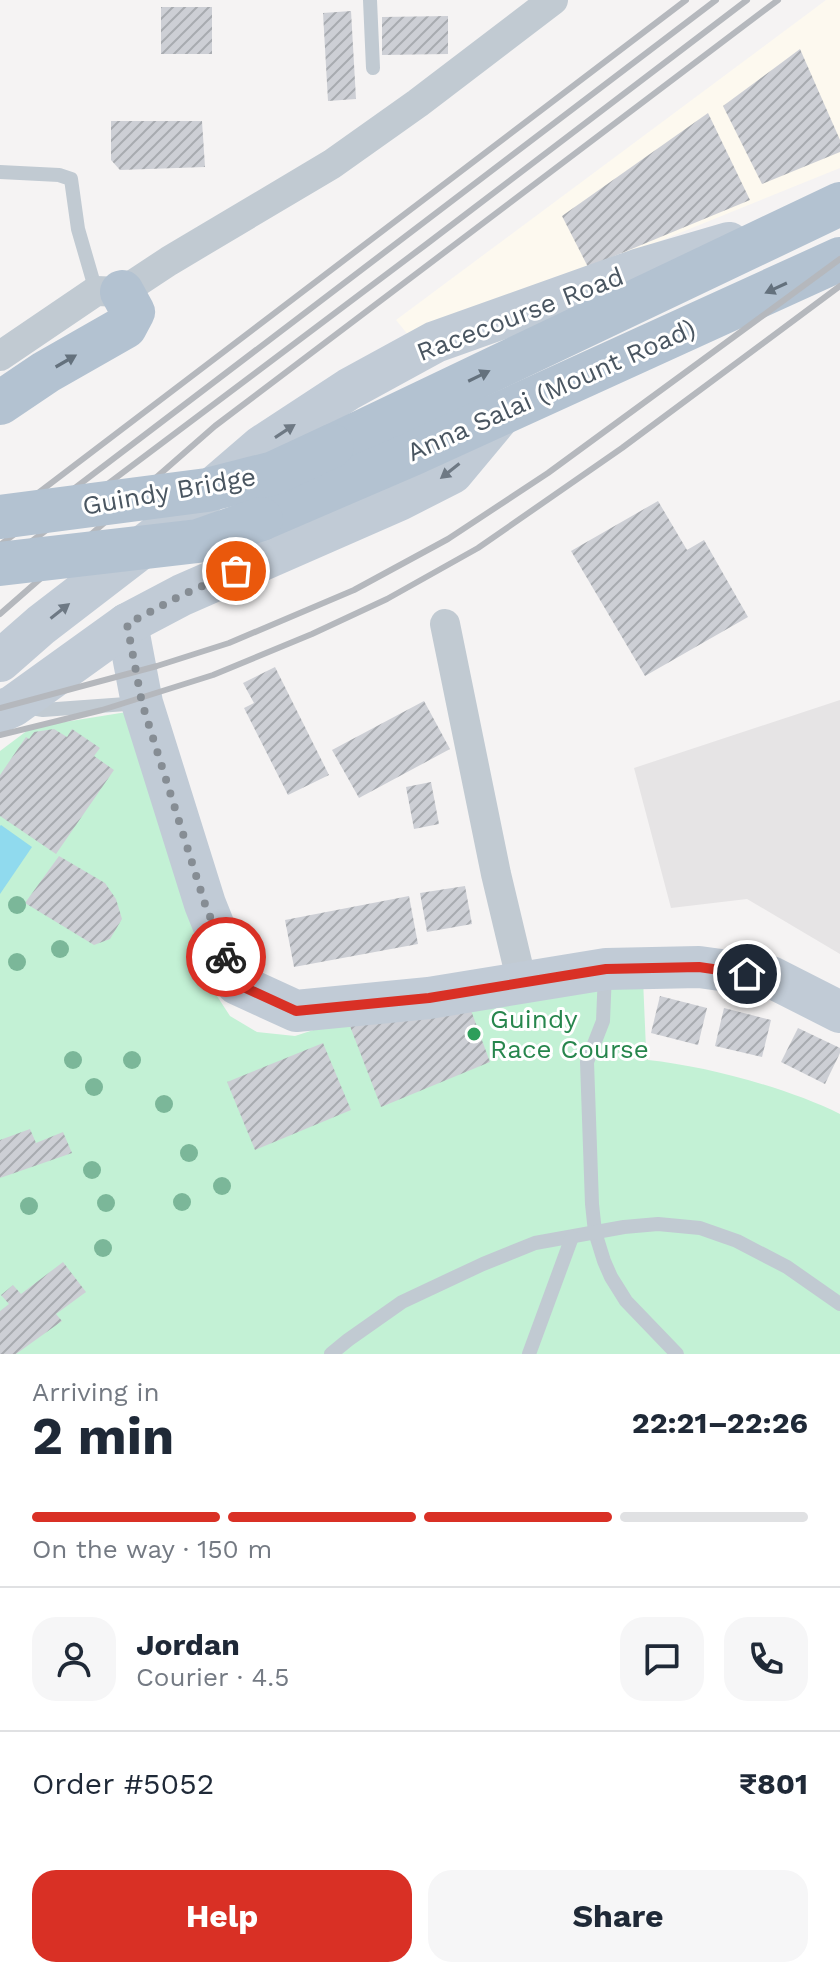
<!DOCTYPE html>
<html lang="en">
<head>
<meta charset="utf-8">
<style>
  :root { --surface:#fff; --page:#f6f6f7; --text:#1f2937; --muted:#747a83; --line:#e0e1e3; --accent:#d93025 }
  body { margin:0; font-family:"Work Sans",sans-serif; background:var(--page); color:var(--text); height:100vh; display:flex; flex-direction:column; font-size:30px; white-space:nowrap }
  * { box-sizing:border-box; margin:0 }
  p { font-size:26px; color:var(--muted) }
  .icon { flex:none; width:44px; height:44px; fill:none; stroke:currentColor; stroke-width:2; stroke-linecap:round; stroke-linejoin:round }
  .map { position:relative; height:1354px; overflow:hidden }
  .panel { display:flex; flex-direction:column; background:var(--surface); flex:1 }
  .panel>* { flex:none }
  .pin { position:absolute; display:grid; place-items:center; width:68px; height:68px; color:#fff; margin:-34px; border:4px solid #fff; border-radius:50%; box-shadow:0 2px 8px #0007 }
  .courier { position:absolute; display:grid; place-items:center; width:80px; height:80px; margin:-40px; border:6px solid #d93025; border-radius:50%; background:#fff; color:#222; box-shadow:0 2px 10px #0007 }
  .head em { font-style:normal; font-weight:700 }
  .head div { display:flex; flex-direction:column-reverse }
  .head { display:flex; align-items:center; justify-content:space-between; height:136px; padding:0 32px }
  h1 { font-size:52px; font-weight:700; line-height:60px }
  .bar { display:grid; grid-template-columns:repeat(4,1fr); gap:12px 8px; align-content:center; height:96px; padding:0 32px }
  .bar i { height:10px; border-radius:6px; background:var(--line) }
  .bar .on { background:var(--accent) }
  .bar p { grid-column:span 4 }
  .line { display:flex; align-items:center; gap:20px; padding:0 32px; border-top:2px solid var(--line) }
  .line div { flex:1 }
  .round { display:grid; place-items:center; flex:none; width:84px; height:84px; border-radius:24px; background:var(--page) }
  .button { display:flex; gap:16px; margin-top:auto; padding:16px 32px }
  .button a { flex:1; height:92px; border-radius:24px; background:var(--accent); color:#fff; font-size:32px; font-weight:700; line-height:92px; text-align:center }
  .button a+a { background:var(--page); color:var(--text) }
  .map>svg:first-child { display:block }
  .commercial { fill:#fdf9ef }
  .education { fill:#e6e4e5 }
  .pitch { fill:#c3f1d5 }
  .water { fill:#90daee }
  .building { fill:url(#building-hatch) }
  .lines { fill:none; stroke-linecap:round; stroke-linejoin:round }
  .lane { stroke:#c1cad2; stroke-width:14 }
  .street { stroke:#c1cad2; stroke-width:30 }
  .secondary { stroke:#c1cbd6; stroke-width:42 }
  .primary { stroke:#b3c2d1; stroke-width:44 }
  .rail { stroke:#b5b8bd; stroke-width:6 }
  .primary-bridge { stroke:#b3c2d1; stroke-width:44 }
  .tree { fill:#7bb799 }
  .oneway { fill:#64717d }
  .oneway2 { fill:#6e7984 }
  .done { stroke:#868d94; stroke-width:8; stroke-dasharray:0 14.4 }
  .route { stroke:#d93025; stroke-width:10 }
  .leisure-dot { fill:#2e9e5b; stroke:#fff; stroke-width:3 }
  .labels { text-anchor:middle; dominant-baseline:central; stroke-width:6; stroke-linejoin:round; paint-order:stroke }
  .street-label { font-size:26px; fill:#4a5661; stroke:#fff }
  .leisure-label { font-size:26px; fill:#27864d; stroke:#fff; text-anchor:start }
</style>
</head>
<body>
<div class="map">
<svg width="840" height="1354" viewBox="0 0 840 1354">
  <defs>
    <pattern id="building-hatch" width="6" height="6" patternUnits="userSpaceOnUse" patternTransform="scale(2)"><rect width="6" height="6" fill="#cdcfd5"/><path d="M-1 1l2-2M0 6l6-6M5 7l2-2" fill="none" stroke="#a8abb0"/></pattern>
  </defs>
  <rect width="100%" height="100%" fill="#f5f3f3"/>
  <!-- commercial -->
  <path class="commercial" d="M826 0H840V168L413 341 396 320Z"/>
  <!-- education -->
  <path class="education" d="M840 700V954L747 899 671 908 634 768Z"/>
  <!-- pitch -->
  <path class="pitch" d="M133 711 217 996 230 1016 257 1032 295 1036 338 1022 643 979 646 1049 648 1060C706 1066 788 1088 840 1114V1354H0V751L28 730 52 724Z"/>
  <!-- water -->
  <path class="water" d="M1 825 32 847 0 894V826Z"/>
  <!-- building -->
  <g class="building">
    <rect x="161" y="7" width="51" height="47"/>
    <path d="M351 11 356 99 328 101 323 13Z"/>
    <path d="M448 16V54L382 55V17Z"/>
    <path d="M800 49 840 140V152L762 184 723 106Z"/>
    <path d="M708 113 750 200 588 267 562 216Z"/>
    <path d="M111 121H202L205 167 120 170 111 160Z"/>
    <path d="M658 501 687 550 704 540 748 617 645 676 571 551Z"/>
    <path d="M275 667 329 775 288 795 244 708 254 703 243 683Z"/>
    <path d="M424 701 450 749 359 798 332 750Z"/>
    <path d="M54 729 67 737 72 729 100 748 94 756 114 770 56 854 0 816V775L26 737 29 739 34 732Z"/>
    <path d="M431 782 439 824 414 829 406 787Z"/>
    <path d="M59 856 105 883 116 899 122 919 110 939 94 945 25 903Z"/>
    <path d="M465 886 472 924 427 932 420 893Z"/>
    <path d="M409 896 418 944 294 967 285 920Z"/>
    <path d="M660 996 707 1008 698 1045 651 1033Z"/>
    <path d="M469 1005 490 1062 381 1107 348 1021Z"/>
    <path d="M724 1008 771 1020 762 1057 715 1046Z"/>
    <path d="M798 1028 840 1048V1053L825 1084 781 1062Z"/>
    <path d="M323 1043 351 1110 255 1150 227 1082Z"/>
    <path d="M30 1129 36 1143 63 1132 72 1153 0 1178V1140Z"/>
    <path d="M63 1262 86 1292 56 1314 62 1321 16 1354H0V1311L9 1304 1 1295 13 1285 21 1294Z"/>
  </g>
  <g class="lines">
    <!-- lane -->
    <g class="lane">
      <path d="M370 0 373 68"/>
      <path d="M0 172 59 175 71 179 78 229 96 291"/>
      <path d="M25 707 43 710 140 703"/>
      <path d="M605 973 603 1021 587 1062 592 1204 595 1232 604 1261 611 1277 626 1301 677 1354"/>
      <path d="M331 1354 348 1340 402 1302 483 1264 535 1243 624 1227 658 1224 700 1228 737 1241 787 1267 840 1304"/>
      <path d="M529 1354 572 1237"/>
    </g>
    <!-- street -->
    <g class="street">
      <path d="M0 356 96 291 122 292 169 261 332 164 418 103 553 0"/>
      <path d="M445 624 496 874 522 983"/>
    </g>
    <!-- secondary -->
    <g class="secondary">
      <path d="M127 624 142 703 205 904 237 984 296 1011 429 998 606 969 699 967 771 977 840 1012"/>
      <path d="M0 661 41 625 162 532 262 446 349 389 435 342 637 270 729 243"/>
      <path d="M0 712 13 706 127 624 182 595 399 500 452 473 502 413"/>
    </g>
    <!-- primary -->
    <g class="primary">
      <path d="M0 403 46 372 125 327 133 312 122 292"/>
      <path d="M332 446 840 204"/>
      <path d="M261 519 412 454 840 259"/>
    </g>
    <!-- rail -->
    <g class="rail">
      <path d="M0 522 686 0"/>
      <path d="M0 545 716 0"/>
      <path d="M0 565 424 246 747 0"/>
      <path d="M0 614 215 426 778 0"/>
      <path d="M0 708 157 666 229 643 354 590 448 539 548 473 840 259"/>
      <path d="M0 735 102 710 213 675 312 634 387 599 478 548 622 448 840 286"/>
    </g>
    <!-- primary-bridge -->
    <g class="primary-bridge">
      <path d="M0 517 207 490 274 473 332 446"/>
      <path d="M0 564 198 541 261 519"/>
    </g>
  </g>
  <!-- trees -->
  <g class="tree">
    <circle cx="17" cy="905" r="9"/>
    <circle cx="60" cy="949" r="9"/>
    <circle cx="17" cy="962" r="9"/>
    <circle cx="73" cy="1060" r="9"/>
    <circle cx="132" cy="1060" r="9"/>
    <circle cx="94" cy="1087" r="9"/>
    <circle cx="164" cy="1104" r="9"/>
    <circle cx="189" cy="1153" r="9"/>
    <circle cx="92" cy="1170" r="9"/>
    <circle cx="222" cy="1186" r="9"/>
    <circle cx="182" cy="1202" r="9"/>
    <circle cx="106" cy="1203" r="9"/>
    <circle cx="29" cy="1206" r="9"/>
    <circle cx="103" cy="1248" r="9"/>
  </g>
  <!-- one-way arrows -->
  <defs><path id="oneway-solid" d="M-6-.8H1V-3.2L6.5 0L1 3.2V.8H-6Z" transform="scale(2)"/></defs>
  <g class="oneway">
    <use href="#oneway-solid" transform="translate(776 288) rotate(155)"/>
    <use href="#oneway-solid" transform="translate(66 361) rotate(-30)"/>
    <use href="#oneway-solid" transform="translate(479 376) rotate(-26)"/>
  </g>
  <g class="oneway2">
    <use href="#oneway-solid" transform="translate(285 431) rotate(-33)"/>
    <use href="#oneway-solid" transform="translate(450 471) rotate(142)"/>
    <use href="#oneway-solid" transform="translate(60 611) rotate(-38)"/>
  </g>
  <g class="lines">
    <!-- done -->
    <path class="done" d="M226 957 205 904 142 703 127 624 182 595 236 571"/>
    <!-- route -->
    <path class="route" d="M226 957 237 984 296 1011 429 998 606 969 699 967 747 974"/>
  </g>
  <!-- markers -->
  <circle class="leisure-dot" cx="474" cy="1034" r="8"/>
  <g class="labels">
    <!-- street labels -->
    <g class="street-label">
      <text transform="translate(520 314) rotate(-21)">Racecourse Road</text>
      <text transform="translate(551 390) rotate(-24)">Anna Salai (Mount Road)</text>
      <text transform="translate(169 491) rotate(-10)">Guindy Bridge</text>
    </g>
    <!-- leisure labels -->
    <g class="leisure-label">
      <text x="490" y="1019">Guindy<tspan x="490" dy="30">Race Course</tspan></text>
    </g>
  </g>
</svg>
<div class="pin" style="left:236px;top:571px;background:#ea580c"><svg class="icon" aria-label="bag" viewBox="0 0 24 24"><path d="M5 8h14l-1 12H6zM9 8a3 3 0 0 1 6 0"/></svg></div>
<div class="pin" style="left:747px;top:974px;background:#1f2937"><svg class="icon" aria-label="home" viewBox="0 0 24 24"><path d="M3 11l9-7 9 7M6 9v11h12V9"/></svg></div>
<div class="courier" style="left:226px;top:957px"><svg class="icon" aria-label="bike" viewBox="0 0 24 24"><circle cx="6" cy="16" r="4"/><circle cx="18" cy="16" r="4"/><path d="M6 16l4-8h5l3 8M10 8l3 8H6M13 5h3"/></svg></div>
</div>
<section class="panel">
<div class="head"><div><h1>2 min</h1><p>Arriving in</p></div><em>22:21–22:26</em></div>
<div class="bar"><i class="on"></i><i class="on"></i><i class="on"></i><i></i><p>On the way · 150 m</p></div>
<div class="line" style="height:144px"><a class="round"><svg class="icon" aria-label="person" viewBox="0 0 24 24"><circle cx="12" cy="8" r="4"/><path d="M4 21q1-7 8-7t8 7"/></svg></a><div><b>Jordan</b><p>Courier · 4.5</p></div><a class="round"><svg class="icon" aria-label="chat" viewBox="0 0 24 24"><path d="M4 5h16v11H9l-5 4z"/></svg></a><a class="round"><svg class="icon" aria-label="phone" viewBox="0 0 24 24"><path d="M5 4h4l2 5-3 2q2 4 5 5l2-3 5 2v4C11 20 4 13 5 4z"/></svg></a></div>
<div class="line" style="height:104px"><div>Order #5052</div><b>₹801</b></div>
<div class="button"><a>Help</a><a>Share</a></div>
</section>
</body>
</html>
